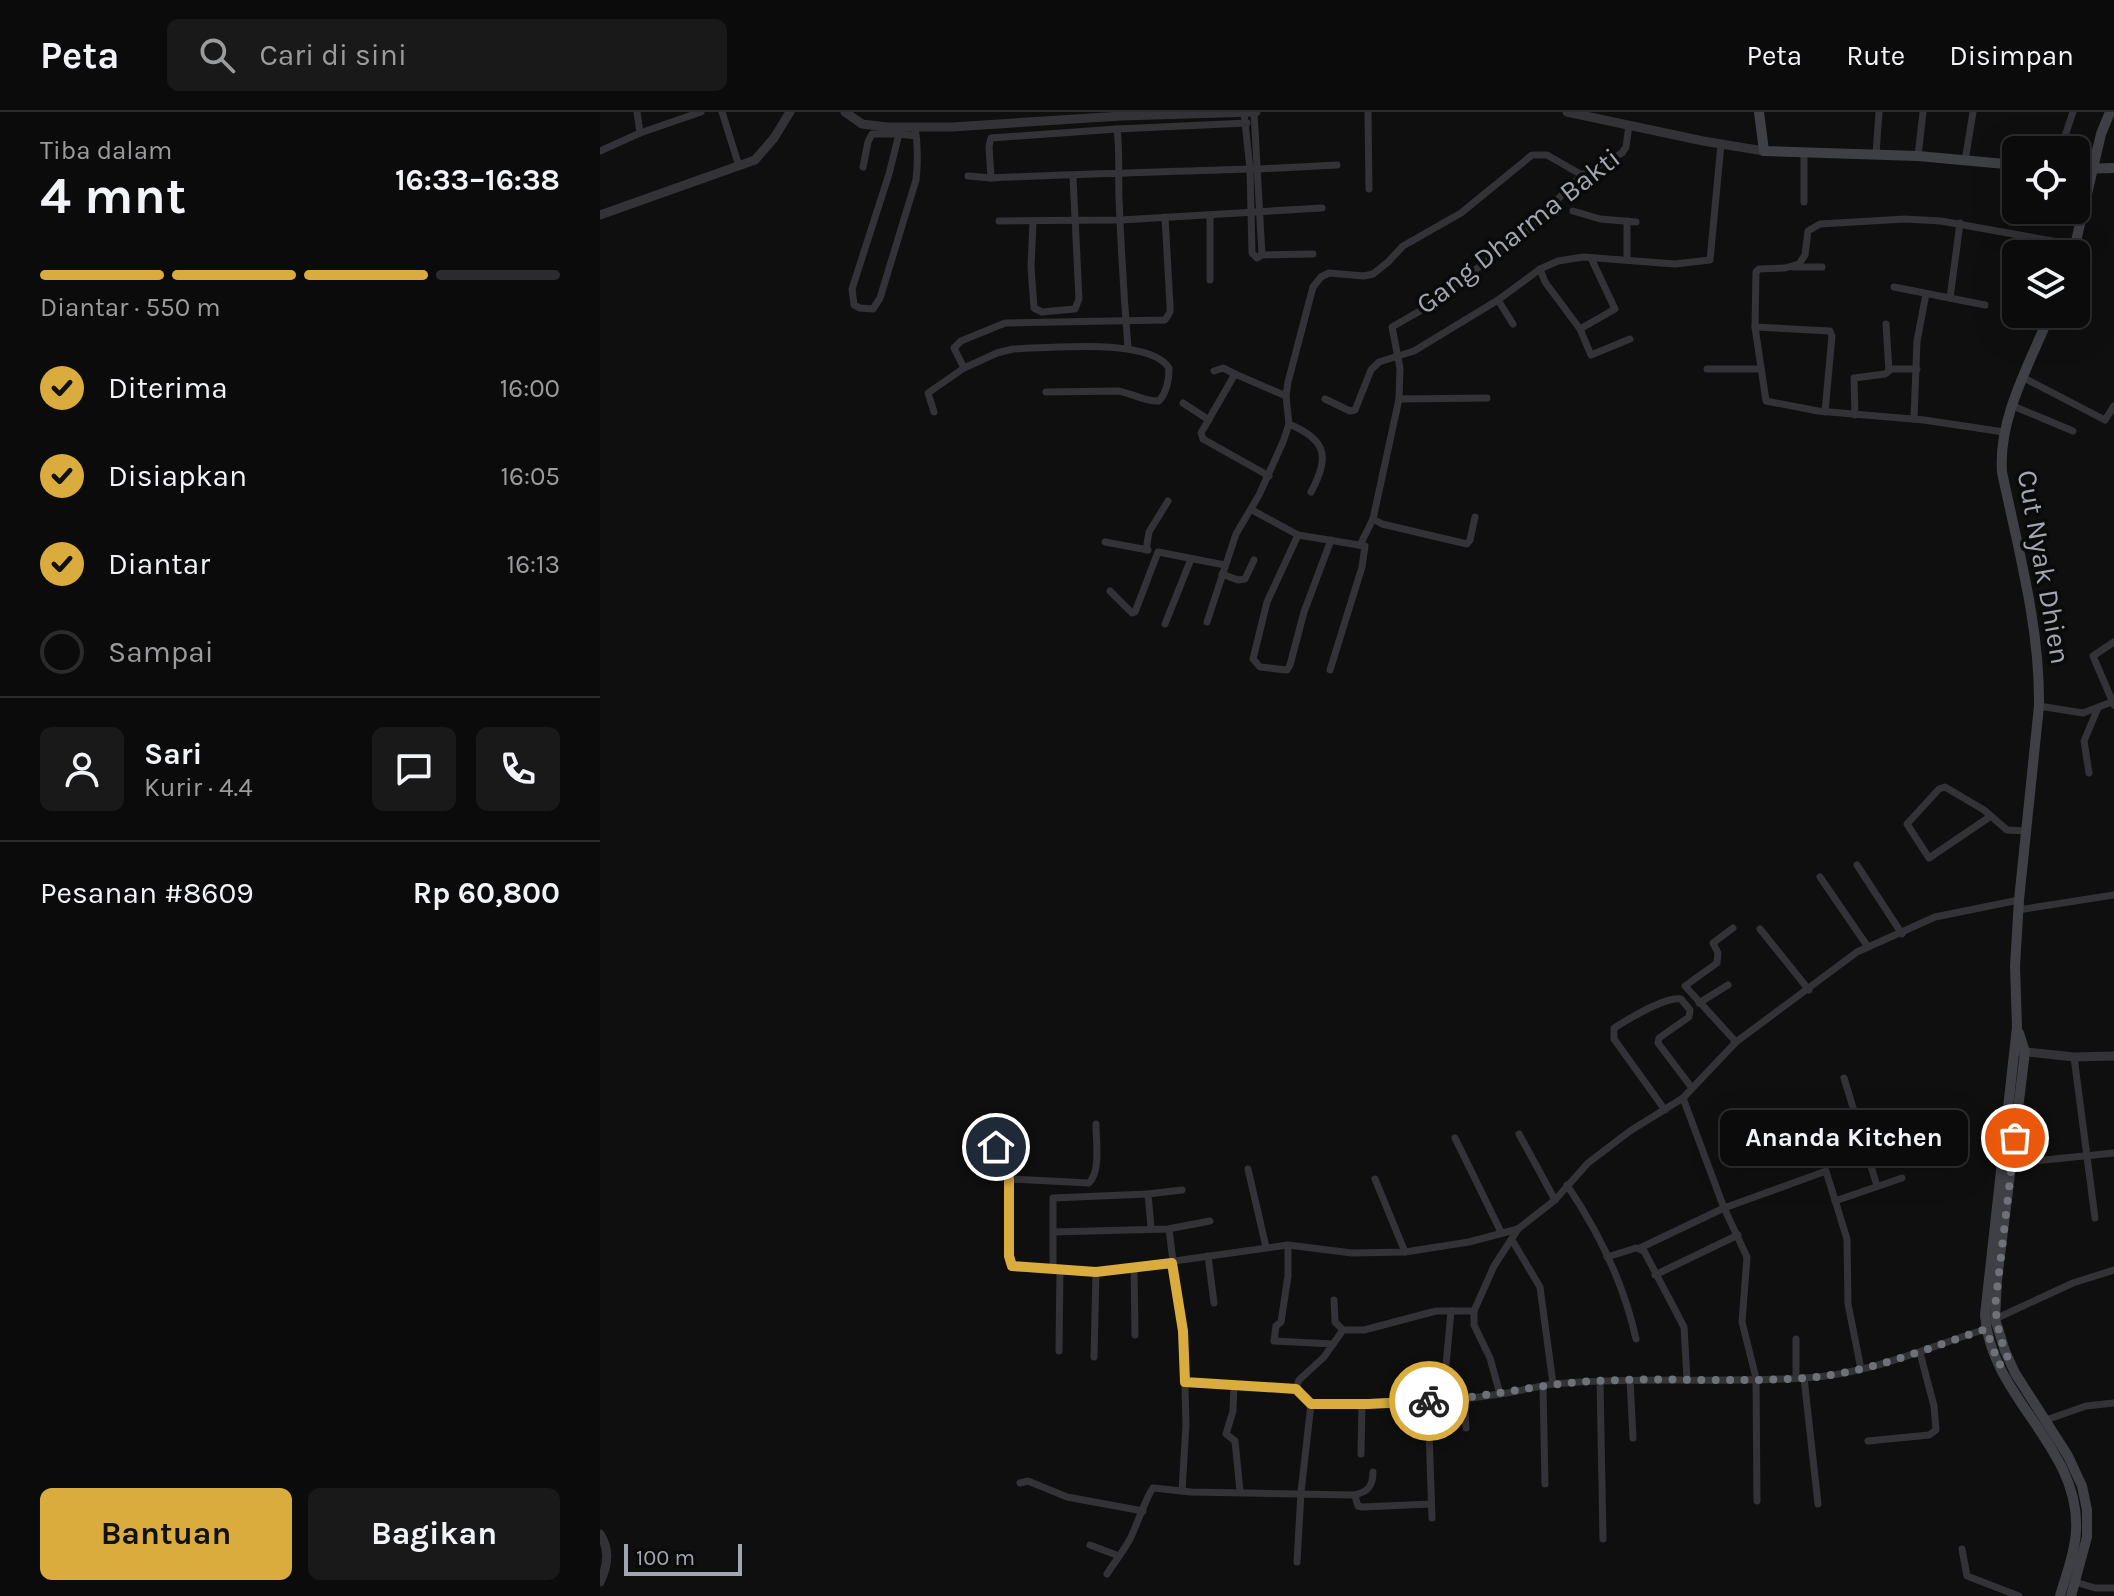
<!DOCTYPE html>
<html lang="id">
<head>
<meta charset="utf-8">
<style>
  :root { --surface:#0b0b0c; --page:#19191a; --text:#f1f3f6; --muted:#9a9b9d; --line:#2b2b2d; --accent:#daac3d }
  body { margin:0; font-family:Karla,sans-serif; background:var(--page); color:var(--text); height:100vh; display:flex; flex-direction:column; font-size:30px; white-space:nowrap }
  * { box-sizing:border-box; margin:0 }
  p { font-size:26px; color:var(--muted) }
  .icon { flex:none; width:44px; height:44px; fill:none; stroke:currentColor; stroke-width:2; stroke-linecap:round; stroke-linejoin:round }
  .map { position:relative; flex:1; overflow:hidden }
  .panel { display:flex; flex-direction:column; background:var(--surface); width:600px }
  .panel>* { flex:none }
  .fabs { position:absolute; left:1402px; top:24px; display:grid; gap:16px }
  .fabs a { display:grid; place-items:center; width:88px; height:88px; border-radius:12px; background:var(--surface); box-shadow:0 8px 32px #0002,0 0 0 2px var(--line); font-size:40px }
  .scale { position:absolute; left:24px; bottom:20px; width:118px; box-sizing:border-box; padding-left:8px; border:4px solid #a2a6b0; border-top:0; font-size:22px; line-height:28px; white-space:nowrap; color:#a2a6b0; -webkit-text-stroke:6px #0a0a0b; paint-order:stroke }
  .pin { position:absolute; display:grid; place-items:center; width:68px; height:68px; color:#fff; margin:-34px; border:4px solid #fff; border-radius:50%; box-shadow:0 2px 8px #0007 }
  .courier { position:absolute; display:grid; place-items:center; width:80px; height:80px; margin:-40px; border:6px solid #daac3d; border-radius:50%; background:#fff; color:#222; box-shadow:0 2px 10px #0007 }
  .bubble { position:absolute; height:56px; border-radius:12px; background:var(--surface); box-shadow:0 8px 32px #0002,0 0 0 2px var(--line); font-size:26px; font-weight:700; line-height:56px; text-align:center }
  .headline em { font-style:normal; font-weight:700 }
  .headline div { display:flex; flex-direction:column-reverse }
  .headline { display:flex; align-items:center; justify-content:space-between; height:136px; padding:0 40px }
  h1 { font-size:52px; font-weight:700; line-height:60px }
  .bar { display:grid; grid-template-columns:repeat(4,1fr); gap:12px 8px; align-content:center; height:96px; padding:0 40px }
  .bar i { height:10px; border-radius:6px; background:var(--line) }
  .bar .selected { background:var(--accent) }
  .bar p { grid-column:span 4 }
  .line { display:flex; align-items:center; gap:20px; padding:0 40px; border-top:2px solid var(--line) }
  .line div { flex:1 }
  .round { display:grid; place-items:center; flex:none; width:84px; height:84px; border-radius:12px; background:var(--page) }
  ol { padding:0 40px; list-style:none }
  li { display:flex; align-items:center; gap:24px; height:88px }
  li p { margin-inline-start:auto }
  li .icon { padding:8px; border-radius:50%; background:var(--accent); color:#111; stroke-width:4 }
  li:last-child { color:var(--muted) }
  li i { width:44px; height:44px; border:4px solid var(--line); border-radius:50% }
  .action { display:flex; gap:16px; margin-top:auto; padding:16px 40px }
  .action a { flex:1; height:92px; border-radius:12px; background:var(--accent); color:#111; font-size:32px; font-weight:700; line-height:92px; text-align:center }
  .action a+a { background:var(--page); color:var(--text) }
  header { display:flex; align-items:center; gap:48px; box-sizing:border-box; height:112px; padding:0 40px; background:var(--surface); border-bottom:2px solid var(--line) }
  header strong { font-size:38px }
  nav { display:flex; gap:44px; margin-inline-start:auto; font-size:28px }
  .search { width:560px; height:72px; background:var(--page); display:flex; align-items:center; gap:20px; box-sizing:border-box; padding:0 28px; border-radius:12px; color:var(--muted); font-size:30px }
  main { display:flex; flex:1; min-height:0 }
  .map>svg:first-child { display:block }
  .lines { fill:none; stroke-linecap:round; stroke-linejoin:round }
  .minor { stroke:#333337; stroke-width:7 }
  .tertiary { stroke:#333337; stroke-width:9 }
  .secondary { stroke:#3f4045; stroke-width:10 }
  .done { stroke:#6f7178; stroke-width:8; stroke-dasharray:0 14.4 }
  .route { stroke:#daac3d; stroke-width:10 }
  .labels { text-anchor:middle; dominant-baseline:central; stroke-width:7; stroke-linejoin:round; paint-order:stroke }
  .street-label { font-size:28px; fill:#a2a6b0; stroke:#0a0a0b }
</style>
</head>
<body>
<header>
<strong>Peta</strong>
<div class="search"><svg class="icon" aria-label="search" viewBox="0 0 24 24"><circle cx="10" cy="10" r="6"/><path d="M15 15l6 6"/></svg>Cari di sini</div>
<nav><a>Peta</a><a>Rute</a><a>Disimpan</a></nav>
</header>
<main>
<section class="panel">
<div class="headline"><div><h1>4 mnt</h1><p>Tiba dalam</p></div><em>16:33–16:38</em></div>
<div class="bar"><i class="selected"></i><i class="selected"></i><i class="selected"></i><i></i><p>Diantar · 550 m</p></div>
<ol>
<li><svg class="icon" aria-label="check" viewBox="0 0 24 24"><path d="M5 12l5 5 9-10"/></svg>Diterima<p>16:00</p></li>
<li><svg class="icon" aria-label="check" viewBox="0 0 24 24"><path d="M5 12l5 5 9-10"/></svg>Disiapkan<p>16:05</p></li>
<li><svg class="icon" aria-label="check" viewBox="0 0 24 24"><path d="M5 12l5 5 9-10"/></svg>Diantar<p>16:13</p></li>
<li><i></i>Sampai</li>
</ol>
<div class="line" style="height:144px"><a class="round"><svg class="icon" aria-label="person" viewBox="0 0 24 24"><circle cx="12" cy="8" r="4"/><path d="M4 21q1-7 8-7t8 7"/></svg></a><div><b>Sari</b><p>Kurir · 4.4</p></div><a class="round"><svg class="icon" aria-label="chat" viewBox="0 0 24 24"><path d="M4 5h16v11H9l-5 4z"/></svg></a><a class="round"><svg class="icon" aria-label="phone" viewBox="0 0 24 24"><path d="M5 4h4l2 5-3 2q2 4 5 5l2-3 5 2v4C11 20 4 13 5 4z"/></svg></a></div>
<div class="line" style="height:104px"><div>Pesanan #8609</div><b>Rp 60,800</b></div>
<div class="action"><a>Bantuan</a><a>Bagikan</a></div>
</section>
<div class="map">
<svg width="1514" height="1484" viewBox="0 0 1514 1484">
  <rect width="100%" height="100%" fill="#0f0f10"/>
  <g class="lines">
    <!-- minor -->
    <g class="minor">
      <path d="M37 0 40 21"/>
      <path d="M122 0 139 54"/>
      <path d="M768 0 769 77"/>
      <path d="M644 1 650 57 652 141 657 146 662 143 654 0"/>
      <path d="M315 15C318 33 318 50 316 68L280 186 273 197 260 196 254 193 252 177 289 62 299 22 316 24"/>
      <path d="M517 17 647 11"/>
      <path d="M1465 38 1464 27 1473 0"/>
      <path d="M0 39 40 21 101 0"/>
      <path d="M1276 42 1279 0"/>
      <path d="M1318 44 1323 0"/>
      <path d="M1365 49 1373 0"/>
      <path d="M263 55 268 30 272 22H299"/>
      <path d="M368 64 391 66"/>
      <path d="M1204 90V41"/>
      <path d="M973 99 1000 107 1036 110"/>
      <path d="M610 103V168"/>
      <path d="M399 109 521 108 722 96"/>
      <path d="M1027 109V148"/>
      <path d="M433 110 431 155 434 196 442 200 475 197 479 187 473 65"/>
      <path d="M662 143 713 142"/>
      <path d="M1193 155H1222"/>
      <path d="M940 157 945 170 980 217 1015 197 991 146"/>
      <path d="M1294 175 1385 193"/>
      <path d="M1350 186 1360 111"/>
      <path d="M898 188 913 212"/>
      <path d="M1155 215 1230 219 1232 224 1225 300"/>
      <path d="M980 217 991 243 1030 227"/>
      <path d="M528 236C524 186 521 136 519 86 518 63 520 40 517 17L391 26 389 34 391 66C477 62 564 60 650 57H659L737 53"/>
      <path d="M1107 257H1160"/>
      <path d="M1289 257H1317"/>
      <path d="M614 259 623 256 635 262"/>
      <path d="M1424 266 1505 308 1514 294"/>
      <path d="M446 280 518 279C532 281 545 290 559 289 567 280 569 268 569 256 550 225 447 236 413 237L397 241 364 256 354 236 361 229 405 211 565 208 570 200V193L565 105"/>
      <path d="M725 287 750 299 755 298 771 258 779 250 814 239 898 188 940 157 958 149 983 145 1075 152 1110 148 1121 32"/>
      <path d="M799 287 887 286"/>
      <path d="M583 291 609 308"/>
      <path d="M1413 294 1473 319"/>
      <path d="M334 300 328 281 364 256"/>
      <path d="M1255 303 1254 266 1285 262 1289 259 1286 212"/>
      <path d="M1314 307 1317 229 1326 182"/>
      <path d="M689 312C727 328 730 345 711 380"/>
      <path d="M1404 320 1324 308 1218 299 1166 289 1155 215 1156 160 1159 157 1185 156 1199 152 1205 143 1208 119 1220 112 1305 107 1341 109 1475 133"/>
      <path d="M669 364 603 327 601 321 635 262 686 284"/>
      <path d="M652 398 698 423 765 434 762 455 730 558"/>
      <path d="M875 405 870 428 867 432 782 412 773 407 799 287 800 256 792 215 825 196 925 120 982 63 1022 41 1026 35 1029 13"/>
      <path d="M698 423 667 490 653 547 660 555 687 558 690 553 704 500 731 428"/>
      <path d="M505 430 548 438"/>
      <path d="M760 433 773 407"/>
      <path d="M546 438 549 420 568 389"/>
      <path d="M622 462 638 468 645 467 654 448"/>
      <path d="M510 479 532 501 535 500 558 440 625 453"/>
      <path d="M607 510 636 422 659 383 683 330 689 312 686 284 688 270 713 175 721 165 729 161 764 164 773 162 788 150 803 134 861 101 932 43H947L982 63"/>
      <path d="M565 512 591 447"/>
      <path d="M1514 530 1493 544 1514 593"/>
      <path d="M1439 594 1483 601 1514 589"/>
      <path d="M1489 661 1484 629 1498 596"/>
      <path d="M1391 704 1329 746 1307 712 1339 677 1345 675 1384 698 1407 718 1426 719"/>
      <path d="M1257 753 1302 822"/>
      <path d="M1220 765 1268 835"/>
      <path d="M1418 798 1514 783"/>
      <path d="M1133 816 1113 831 1118 841 1117 851 1085 874 1136 930"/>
      <path d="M1160 817 1209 878"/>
      <path d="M1099 891 1128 873"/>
      <path d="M1474 945 1495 1106"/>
      <path d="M1244 966 1277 1074"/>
      <path d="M1083 986 1124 1096 1147 1145 1142 1210 1156 1266 1157 1389"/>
      <path d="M1065 998 1014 927V916C1029 907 1065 884 1081 887L1090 898 1089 905 1059 926 1058 931 1092 976"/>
      <path d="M919 1022 955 1088"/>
      <path d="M855 1026 901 1120"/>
      <path d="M396 1035 409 1067V1151L417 1156 496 1160 688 1133 752 1141 805 1140 869 1130 918 1117 955 1088 988 1051 1030 1019 1083 986 1136 930 1257 840 1335 805 1419 788"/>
      <path d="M1434 1049 1514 1041"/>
      <path d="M648 1057 666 1135"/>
      <path d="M409 1067 489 1071C501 1058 496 1030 496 1012"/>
      <path d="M775 1067 805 1140"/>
      <path d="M967 1073C998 1119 1024 1172 1036 1227"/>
      <path d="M548 1082 582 1078"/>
      <path d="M1235 1089 1302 1066"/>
      <path d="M569 1117 584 1237 586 1312 582 1379"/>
      <path d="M453 1120 568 1117 610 1109"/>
      <path d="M912 1128 940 1175 953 1272"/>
      <path d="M688 1133V1164L681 1210 676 1214 674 1229 733 1232"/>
      <path d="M1040 1136 1124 1096 1226 1059 1247 1127 1248 1192 1261 1257"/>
      <path d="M608 1144 614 1191"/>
      <path d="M1007 1145 1036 1136 1044 1139 1084 1215 1087 1267"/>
      <path d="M534 1155 535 1223"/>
      <path d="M453 1156V1086L548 1082 551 1115"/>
      <path d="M1055 1163 1138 1123"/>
      <path d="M734 1188 735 1210 743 1218"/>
      <path d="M1395 1207 1473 1171 1514 1158"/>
      <path d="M459 1239 460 1156"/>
      <path d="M494 1245 496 1160"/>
      <path d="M1196 1266V1227"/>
      <path d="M1204 1266 1218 1392"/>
      <path d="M1000 1268 1003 1427"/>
      <path d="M1030 1268 1033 1326"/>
      <path d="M585 1270 696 1277"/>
      <path d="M634 1273 633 1299 626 1322 635 1329 640 1379"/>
      <path d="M943 1274 945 1372"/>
      <path d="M696 1277 711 1292C774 1292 838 1292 900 1282 922 1279 943 1272 966 1271 1045 1265 1125 1271 1204 1266 1267 1263 1326 1236 1386 1217"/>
      <path d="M696 1277 699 1268 724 1245 743 1218H764L836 1199H874"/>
      <path d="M900 1282 890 1246 874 1213V1199L894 1154 918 1117"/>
      <path d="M864 1286 866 1316"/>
      <path d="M848 1287 846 1253 851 1199"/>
      <path d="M828 1289 832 1406"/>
      <path d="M1446 1308 1486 1294 1514 1291"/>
      <path d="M1268 1329 1329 1323 1336 1318 1334 1294 1320 1241"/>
      <path d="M761 1342 762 1292"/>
      <path d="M420 1371 428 1369 467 1385 543 1399"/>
      <path d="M754 1383C768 1380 773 1374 773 1360"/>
      <path d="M490 1433 519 1444"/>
      <path d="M1362 1437 1367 1464 1419 1484"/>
      <path d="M697 1450 701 1380 711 1292"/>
      <path d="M507 1462C514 1451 522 1441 529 1429 536 1416 546 1385 553 1376L591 1380 752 1383 755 1384 758 1394 762 1395 831 1392"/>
      <path d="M1475 1470 1495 1476H1514"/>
    </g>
    <!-- tertiary -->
    <g class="tertiary">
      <path d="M245 0 262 12 287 15H352L521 4 656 0"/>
      <path d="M967 0 1103 29 1164 39"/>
      <path d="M0 103 155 48 174 26 190 0"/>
      <path d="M1418 939 1474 945 1514 944"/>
      <path d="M0 1422C10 1438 8 1453 0 1470"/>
    </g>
    <!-- secondary -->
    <g class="secondary">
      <path d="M1159 0 1164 39 1318 44 1416 53"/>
      <path d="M1476 57 1514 56"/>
      <path d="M1473 142 1501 22 1510 0"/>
      <path d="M1450 202C1430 251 1398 306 1402 360 1418 437 1440 514 1439 594L1419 788 1415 854 1417 915 1385 1203C1390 1285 1481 1335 1476 1419 1475 1441 1466 1463 1460 1484"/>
      <path d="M1419 921 1425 940 1397 1168 1395 1207 1405 1239 1415 1261 1468 1344 1482 1374 1487 1398V1425L1471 1484"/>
    </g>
  </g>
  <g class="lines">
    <!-- done -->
    <path class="done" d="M829 1289C886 1286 941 1271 998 1269 1066 1265 1136 1271 1204 1266 1268 1262 1327 1236 1386 1217L1399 1253 1409 1249 1400 1225 1395 1195 1415 1026"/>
    <!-- route -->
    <path class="route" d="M396 1035 409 1067V1144L412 1154 496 1160 572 1151 583 1219 585 1270 696 1277 711 1292H768L829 1289"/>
  </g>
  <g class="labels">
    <!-- street labels -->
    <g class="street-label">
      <text transform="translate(918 119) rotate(-38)">Gang Dharma Bakti</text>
      <text transform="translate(1444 455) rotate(80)">Cut Nyak Dhien</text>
    </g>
  </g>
</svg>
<div class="fabs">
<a><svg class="icon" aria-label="locate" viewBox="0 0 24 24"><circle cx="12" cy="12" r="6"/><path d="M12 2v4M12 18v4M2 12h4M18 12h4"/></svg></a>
<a><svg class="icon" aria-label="layers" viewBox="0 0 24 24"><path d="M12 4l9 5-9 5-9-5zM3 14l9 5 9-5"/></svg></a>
</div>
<div class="scale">100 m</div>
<div class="pin" style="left:1415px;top:1026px;background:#ea580c"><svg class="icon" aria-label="bag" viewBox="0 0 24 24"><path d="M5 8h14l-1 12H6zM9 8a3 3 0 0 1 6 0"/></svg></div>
<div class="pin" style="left:396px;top:1035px;background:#1f2937"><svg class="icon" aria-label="home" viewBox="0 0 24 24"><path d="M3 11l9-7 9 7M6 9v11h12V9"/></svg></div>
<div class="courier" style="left:829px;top:1289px"><svg class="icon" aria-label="bike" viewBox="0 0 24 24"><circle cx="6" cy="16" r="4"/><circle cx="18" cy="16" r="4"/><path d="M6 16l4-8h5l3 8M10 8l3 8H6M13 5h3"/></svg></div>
<div class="bubble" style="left:1120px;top:998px;width:248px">Ananda Kitchen</div>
</div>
</main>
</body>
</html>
